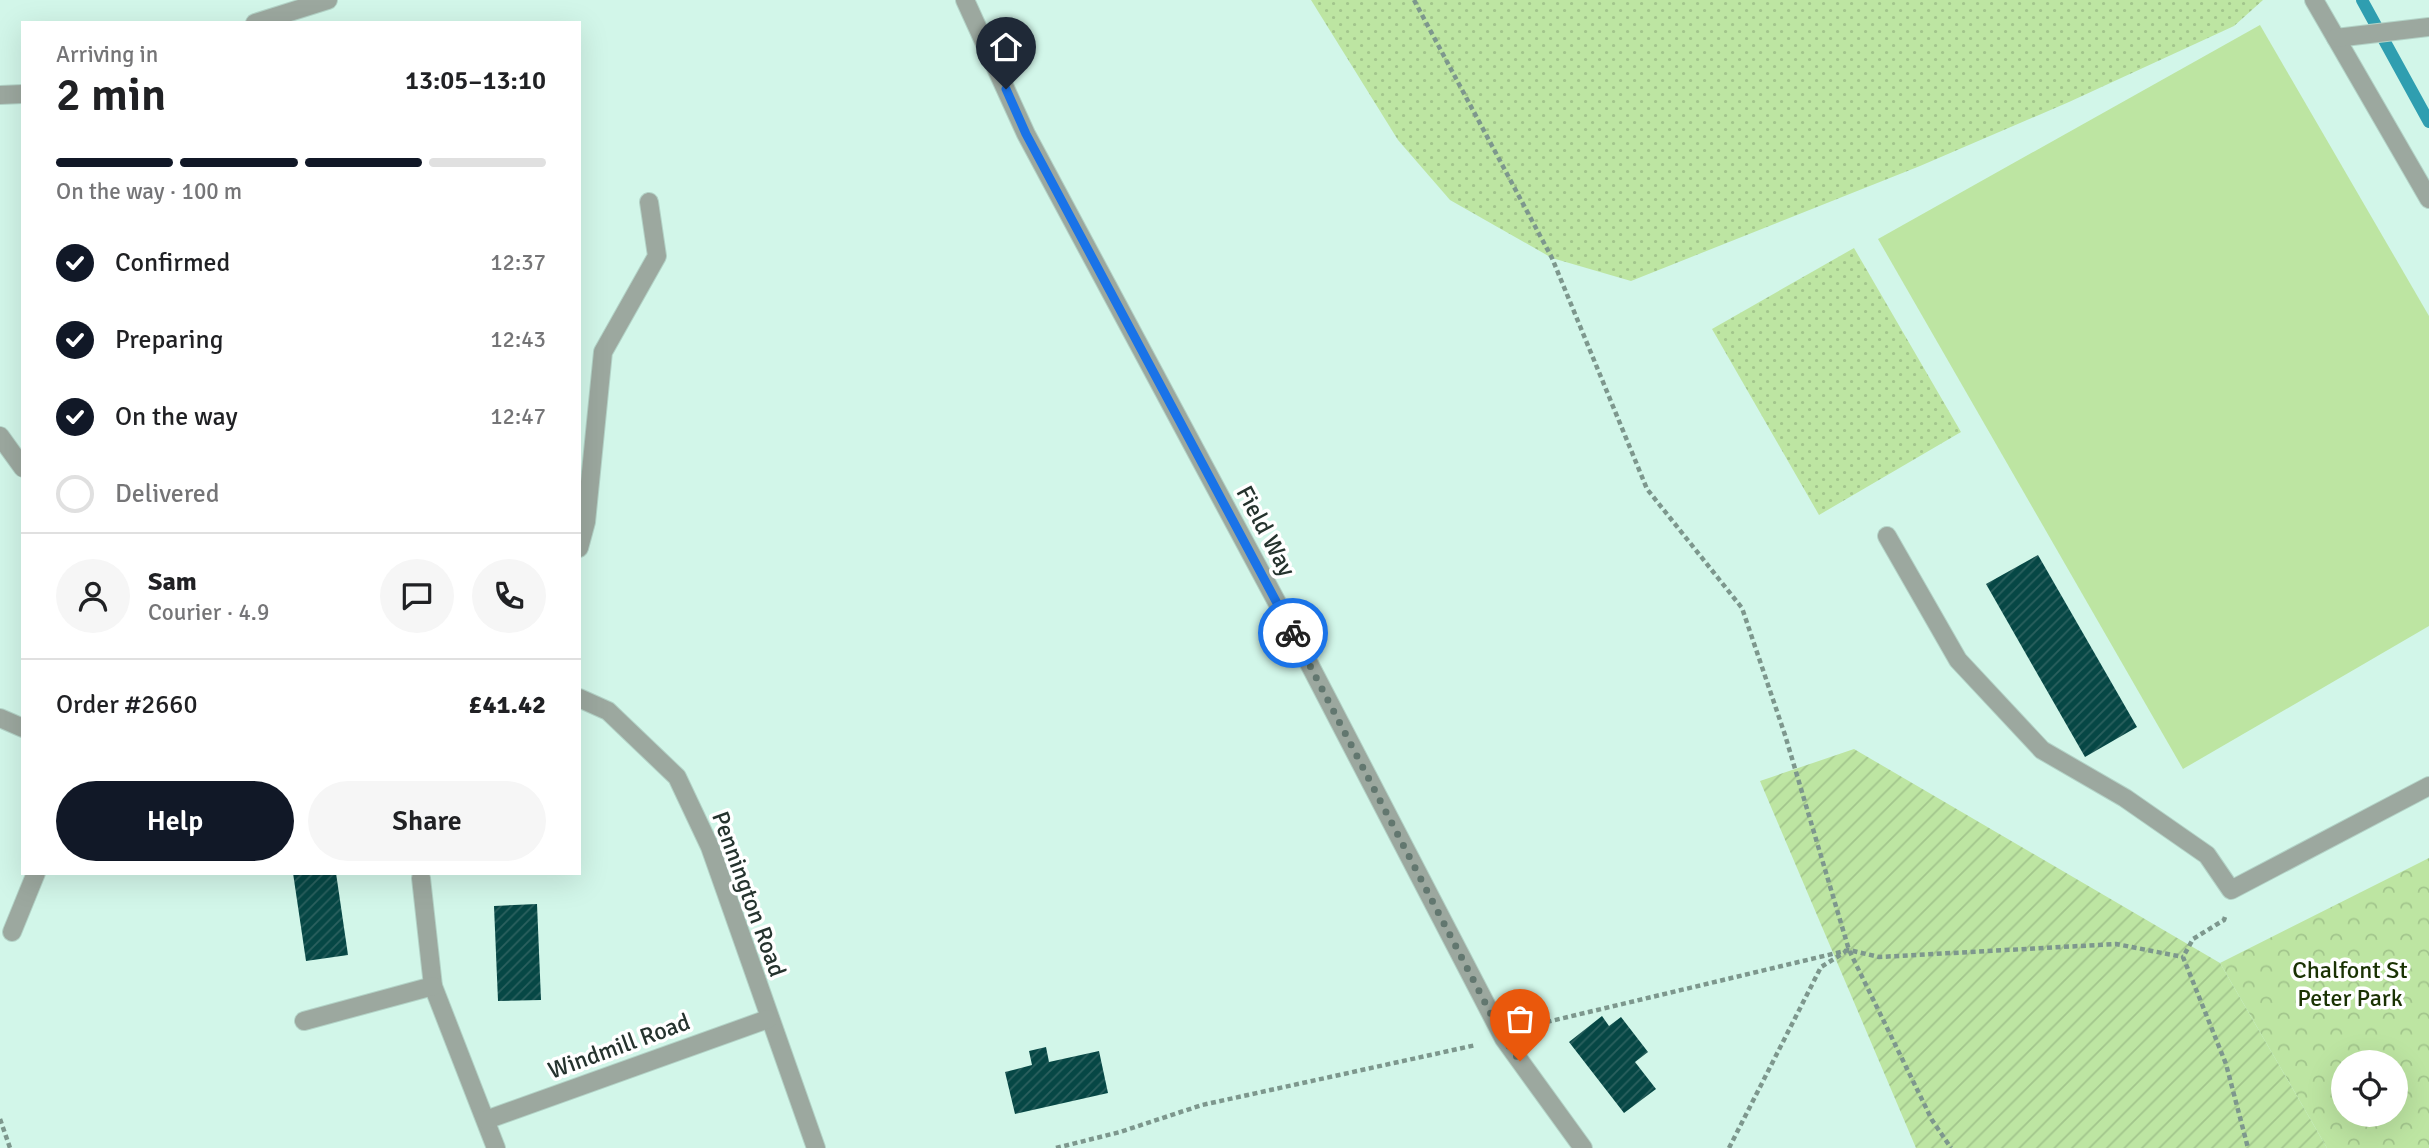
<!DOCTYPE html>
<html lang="en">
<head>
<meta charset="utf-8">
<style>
  :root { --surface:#fff; --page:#f6f6f6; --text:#202124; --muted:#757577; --line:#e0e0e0; --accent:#111827 }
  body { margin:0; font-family:Signika,sans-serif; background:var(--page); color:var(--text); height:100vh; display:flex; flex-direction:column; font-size:26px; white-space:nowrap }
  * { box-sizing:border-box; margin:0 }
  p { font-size:23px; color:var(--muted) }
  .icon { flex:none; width:38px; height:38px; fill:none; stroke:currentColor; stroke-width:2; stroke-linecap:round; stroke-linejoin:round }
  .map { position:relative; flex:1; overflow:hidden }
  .sheet { position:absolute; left:21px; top:21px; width:560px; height:854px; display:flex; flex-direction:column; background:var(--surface); border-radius:0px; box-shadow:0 7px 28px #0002 }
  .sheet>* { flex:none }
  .controls { position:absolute; left:2331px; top:1050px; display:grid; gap:14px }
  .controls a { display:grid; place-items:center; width:77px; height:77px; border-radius:50%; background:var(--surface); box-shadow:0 7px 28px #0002; font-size:35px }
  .pin { position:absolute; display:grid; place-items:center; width:60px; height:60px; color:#fff; margin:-72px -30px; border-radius:50% 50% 50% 0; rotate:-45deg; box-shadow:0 0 7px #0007 }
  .pin .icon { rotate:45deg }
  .courier { position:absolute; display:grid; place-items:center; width:70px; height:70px; margin:-35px; border:5px solid #1a73e8; border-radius:50%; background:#fff; color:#222; box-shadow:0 2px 9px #0007 }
  .summary em { font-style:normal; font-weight:600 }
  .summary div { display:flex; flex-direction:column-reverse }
  .summary { display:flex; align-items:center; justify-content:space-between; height:119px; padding:0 35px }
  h1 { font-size:46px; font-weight:600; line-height:52px }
  .bar { display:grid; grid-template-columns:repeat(4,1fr); gap:10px 7px; align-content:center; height:84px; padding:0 35px }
  .bar i { height:9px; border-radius:5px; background:var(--line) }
  .bar .current { background:var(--accent) }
  .bar p { grid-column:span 4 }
  .line { display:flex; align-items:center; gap:18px; padding:0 35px; border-top:2px solid var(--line) }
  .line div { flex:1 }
  .round { display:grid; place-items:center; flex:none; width:74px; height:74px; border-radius:37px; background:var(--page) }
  ol { padding:0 35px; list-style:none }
  li { display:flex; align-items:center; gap:21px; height:77px }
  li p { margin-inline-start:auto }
  li .icon { padding:7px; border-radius:50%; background:var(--accent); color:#fff; stroke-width:4 }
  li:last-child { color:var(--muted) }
  li i { width:38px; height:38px; border:4px solid var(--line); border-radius:50% }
  .cta { display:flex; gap:14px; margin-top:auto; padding:14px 35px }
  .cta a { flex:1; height:80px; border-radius:42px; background:var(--accent); color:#fff; font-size:28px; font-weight:600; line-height:80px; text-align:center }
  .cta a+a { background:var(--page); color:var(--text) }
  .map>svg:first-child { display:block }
  .grass { fill:url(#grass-dots) }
  .forest { fill:url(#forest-crowns); fill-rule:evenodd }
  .garden { fill:url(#garden-furrows) }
  .pitch { fill:#bde5a2 }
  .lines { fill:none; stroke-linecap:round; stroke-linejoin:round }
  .stream { stroke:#2f9eb0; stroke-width:12 }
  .building { fill:url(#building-hatch) }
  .minor-casing { stroke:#b3d3c7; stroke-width:20 }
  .path { stroke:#7d978d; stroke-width:4.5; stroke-dasharray:5 3.5; stroke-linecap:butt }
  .minor { stroke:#9ca89f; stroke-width:18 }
  .done { stroke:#62776f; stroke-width:7; stroke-dasharray:0 12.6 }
  .route { stroke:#1a73e8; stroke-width:9 }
  .labels { text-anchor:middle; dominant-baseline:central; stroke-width:7; stroke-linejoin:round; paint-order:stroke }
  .street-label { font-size:24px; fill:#25332e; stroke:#fff }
  .park-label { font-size:24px; fill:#1a3203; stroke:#fff }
</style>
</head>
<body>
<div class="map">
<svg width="2429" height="1148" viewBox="0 0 2429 1148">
  <defs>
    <pattern id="grass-dots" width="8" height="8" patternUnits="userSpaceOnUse" patternTransform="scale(1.75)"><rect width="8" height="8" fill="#bde5a2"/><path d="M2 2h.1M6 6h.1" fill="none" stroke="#a2c58c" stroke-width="1.8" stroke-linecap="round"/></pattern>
    <pattern id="forest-crowns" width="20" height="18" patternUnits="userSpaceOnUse" patternTransform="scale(1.75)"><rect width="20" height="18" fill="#bde5a2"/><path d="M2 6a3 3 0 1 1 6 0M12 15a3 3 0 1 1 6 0" fill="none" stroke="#a2c58c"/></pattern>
    <pattern id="garden-furrows" width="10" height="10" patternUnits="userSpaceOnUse" patternTransform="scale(1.75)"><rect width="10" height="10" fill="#bde5a2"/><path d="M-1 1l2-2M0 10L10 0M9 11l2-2" fill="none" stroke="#a2c58c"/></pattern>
    <pattern id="building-hatch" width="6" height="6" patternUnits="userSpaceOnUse" patternTransform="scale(1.75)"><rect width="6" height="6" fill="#064745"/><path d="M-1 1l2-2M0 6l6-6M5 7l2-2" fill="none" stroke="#2b605e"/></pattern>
  </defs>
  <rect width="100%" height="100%" fill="#d2f6e9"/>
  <!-- grass -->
  <g class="grass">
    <path d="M1311 0H2263L2234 26 2069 102 1920 166 1631 281 1552 258 1450 200 1398 140Z"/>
    <path d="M1854 248 1961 432 1819 515 1712 329Z"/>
  </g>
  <!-- forest -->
  <path class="forest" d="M2429 858V1148H2327L2220 963ZM2343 1062H2396V1115H2343Z"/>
  <!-- garden -->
  <path class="garden" d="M1854 749 2220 963 2327 1148H1916L1760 781Z"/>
  <!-- pitch -->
  <path class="pitch" d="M2260 25 2429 316V626L2183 769 1878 239Z"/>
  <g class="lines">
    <!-- stream -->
    <path class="stream" d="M2362 0 2429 122"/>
  </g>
  <!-- building -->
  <g class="building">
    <path d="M2038 555 2137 727 2085 757 1986 584Z"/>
    <path d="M293 873H336L348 955 306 961Z"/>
    <path d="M537 904 541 1000 498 1001 494 906Z"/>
    <path d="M1602 1016 1609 1026 1621 1017 1648 1052 1635 1062 1656 1089 1624 1113 1569 1042Z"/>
    <path d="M1046 1047 1049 1062 1099 1051 1108 1093 1015 1114 1005 1072 1032 1065 1029 1051Z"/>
  </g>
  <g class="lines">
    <!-- minor casing -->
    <g class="minor-casing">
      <g id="minor">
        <path d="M965 0 1026 134 1288 623 1504 1039 1583 1148"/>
        <path d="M2314 0 2429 199"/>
        <path d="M255 23 328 0"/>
        <path d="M2336 38 2429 27"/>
        <path d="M0 95 23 94"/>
        <path d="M0 436 23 468"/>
        <path d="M1887 536 1958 660 2042 750 2125 798 2207 855 2231 890 2429 786"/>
        <path d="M579 548 586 522 603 352 657 256 649 202"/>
        <path d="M579 698 608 711 677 777 710 847 816 1148"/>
        <path d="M0 718 23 728"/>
        <path d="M421 878 433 986 496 1148"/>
        <path d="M12 932 36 873"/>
        <path d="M304 1021 433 986"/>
        <path d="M486 1120 768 1019"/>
      </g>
    </g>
    <!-- path -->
    <g class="path">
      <path d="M1414 0 1552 258 1647 489 1742 608 1785 735 1849 950 1932 1120 1951 1148"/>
      <path d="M2225 917 2224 920 2193 939 2183 957 2226 1064 2248 1148"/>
      <path d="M1530 1026 1849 950 1879 957 2116 944 2183 957"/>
      <path d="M0 1119 10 1148"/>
      <path d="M1056 1148 1120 1132 1202 1105 1476 1045"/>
      <path d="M1729 1148 1821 967 1845 952"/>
    </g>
    <!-- minor -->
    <use href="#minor" class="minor"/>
  </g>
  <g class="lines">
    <!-- done -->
    <path class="done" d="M1293 633 1504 1039 1520 1061"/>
    <!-- route -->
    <path class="route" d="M1006 89 1026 134 1293 633"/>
  </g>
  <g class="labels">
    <!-- street labels -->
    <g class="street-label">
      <text transform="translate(1266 531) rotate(62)">Field Way</text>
      <text transform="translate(749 894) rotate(70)">Pennington Road</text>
      <text transform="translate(619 1046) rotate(-20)">Windmill Road</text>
    </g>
    <!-- park labels -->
    <g class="park-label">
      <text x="2350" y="970">Chalfont St<tspan x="2350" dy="28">Peter Park</tspan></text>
    </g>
  </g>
</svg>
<div class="controls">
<a><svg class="icon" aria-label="locate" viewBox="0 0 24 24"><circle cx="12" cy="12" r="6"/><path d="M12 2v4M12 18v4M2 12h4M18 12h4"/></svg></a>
</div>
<div class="pin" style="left:1520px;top:1061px;background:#ea580c"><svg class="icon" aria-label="bag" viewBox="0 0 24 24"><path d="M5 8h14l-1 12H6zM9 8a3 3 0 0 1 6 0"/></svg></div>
<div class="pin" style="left:1006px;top:89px;background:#1f2937"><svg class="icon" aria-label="home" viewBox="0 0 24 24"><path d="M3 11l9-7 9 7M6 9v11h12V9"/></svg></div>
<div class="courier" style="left:1293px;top:633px"><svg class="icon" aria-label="bike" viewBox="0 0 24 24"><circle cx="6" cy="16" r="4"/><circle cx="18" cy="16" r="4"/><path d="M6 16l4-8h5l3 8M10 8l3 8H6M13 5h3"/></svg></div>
<section class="sheet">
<div class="summary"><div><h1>2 min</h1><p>Arriving in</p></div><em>13:05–13:10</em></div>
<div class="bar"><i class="current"></i><i class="current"></i><i class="current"></i><i></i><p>On the way · 100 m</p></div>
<ol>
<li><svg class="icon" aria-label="check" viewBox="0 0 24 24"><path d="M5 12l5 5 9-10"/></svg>Confirmed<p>12:37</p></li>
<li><svg class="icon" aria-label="check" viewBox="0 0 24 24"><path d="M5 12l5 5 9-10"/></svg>Preparing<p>12:43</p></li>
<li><svg class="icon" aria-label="check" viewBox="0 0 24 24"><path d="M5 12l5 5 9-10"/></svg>On the way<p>12:47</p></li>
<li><i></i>Delivered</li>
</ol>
<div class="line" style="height:126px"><a class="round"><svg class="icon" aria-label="person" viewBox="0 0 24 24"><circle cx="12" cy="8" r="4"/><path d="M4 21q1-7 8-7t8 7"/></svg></a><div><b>Sam</b><p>Courier · 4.9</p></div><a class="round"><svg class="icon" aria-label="chat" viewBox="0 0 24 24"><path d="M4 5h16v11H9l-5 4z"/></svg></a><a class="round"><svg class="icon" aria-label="phone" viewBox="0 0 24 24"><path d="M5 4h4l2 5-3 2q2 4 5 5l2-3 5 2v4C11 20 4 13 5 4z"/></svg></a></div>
<div class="line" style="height:91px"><div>Order #2660</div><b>£41.42</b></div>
<div class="cta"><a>Help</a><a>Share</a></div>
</section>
</div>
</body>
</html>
